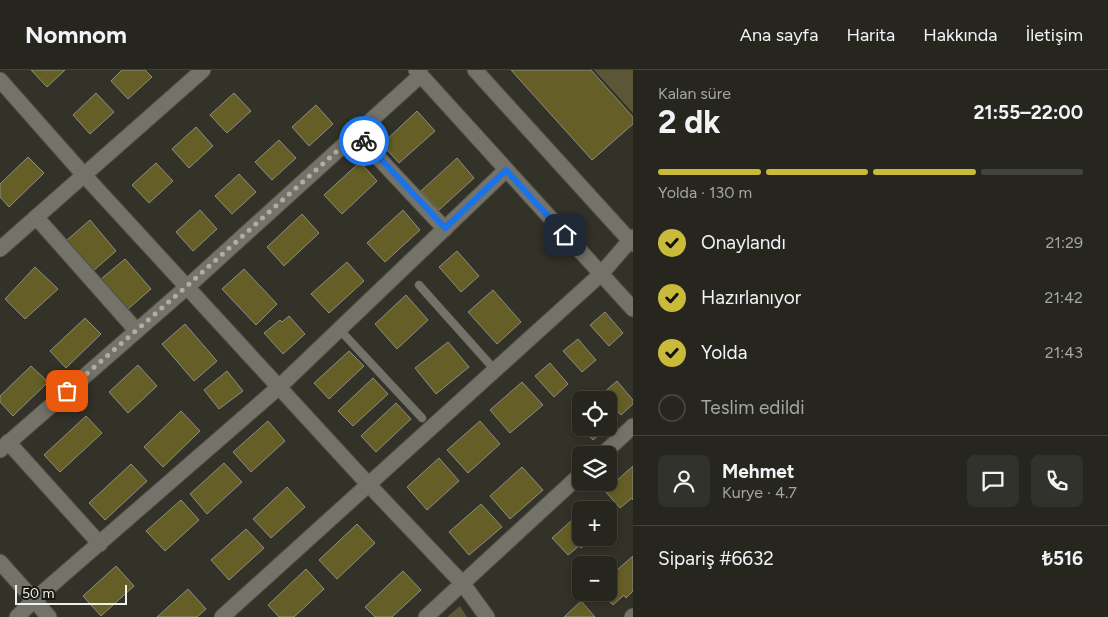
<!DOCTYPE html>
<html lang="tr">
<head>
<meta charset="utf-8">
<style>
  :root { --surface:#26261f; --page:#32322c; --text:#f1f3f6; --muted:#a4a5a4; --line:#42433d; --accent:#c9ba3a }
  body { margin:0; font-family:Figtree,sans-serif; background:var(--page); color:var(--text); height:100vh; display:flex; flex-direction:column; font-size:19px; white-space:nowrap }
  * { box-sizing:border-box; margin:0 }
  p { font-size:16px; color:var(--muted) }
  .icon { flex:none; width:28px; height:28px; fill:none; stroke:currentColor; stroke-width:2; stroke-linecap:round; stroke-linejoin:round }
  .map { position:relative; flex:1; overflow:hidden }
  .sheet { display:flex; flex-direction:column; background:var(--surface); width:475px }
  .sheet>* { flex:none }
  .buttons { position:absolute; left:572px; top:321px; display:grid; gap:10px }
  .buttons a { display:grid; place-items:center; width:45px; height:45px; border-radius:8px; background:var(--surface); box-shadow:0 2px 8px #0003,0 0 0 1px var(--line); font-size:25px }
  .scale { position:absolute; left:15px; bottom:12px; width:112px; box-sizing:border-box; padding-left:5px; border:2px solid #f0efe9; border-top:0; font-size:14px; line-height:18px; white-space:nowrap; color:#f0efe9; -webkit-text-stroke:4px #1a1a16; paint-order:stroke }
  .pin { position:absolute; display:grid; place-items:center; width:42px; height:42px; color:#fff; margin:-21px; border-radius:10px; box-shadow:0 2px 8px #0006 }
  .courier { position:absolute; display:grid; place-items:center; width:50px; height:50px; margin:-25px; border:4px solid #1a73e8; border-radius:50%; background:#fff; color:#222; box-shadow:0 1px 6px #0007 }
  .head em { font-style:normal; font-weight:700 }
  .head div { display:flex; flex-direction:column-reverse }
  .head { display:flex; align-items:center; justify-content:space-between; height:85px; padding:0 25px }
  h1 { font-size:32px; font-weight:700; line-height:38px }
  .bar { display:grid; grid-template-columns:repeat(4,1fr); gap:8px 5px; align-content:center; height:60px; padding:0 25px }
  .bar i { height:6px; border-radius:4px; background:var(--line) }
  .bar .active { background:var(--accent) }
  .bar p { grid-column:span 4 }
  .line { display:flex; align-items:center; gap:12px; padding:0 25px; border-top:1px solid var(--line) }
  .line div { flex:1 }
  .round { display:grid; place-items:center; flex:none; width:52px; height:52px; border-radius:8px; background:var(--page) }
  ol { padding:0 25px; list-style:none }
  li { display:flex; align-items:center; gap:15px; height:55px }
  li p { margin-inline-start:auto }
  li .icon { padding:5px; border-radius:50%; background:var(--accent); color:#111; stroke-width:4 }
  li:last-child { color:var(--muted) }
  li i { width:28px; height:28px; border:2px solid var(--line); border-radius:50% }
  header { display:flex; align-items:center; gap:30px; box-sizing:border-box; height:70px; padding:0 25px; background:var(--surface); border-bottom:1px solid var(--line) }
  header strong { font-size:24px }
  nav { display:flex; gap:28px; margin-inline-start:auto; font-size:18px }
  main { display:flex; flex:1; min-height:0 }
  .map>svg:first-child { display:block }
  .green { fill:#5b5736 }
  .building { fill:#655e26; stroke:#8e8d83 }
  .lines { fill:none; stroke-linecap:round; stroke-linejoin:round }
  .lane-casing { stroke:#4e4d46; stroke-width:9 }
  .street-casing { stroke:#4e4d46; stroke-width:17 }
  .lane { stroke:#74736a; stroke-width:8 }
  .street { stroke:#74736a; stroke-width:15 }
  .done { stroke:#aeada6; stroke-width:5; stroke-dasharray:0 9 }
  .route { stroke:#1a73e8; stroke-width:6 }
</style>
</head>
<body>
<header>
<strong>Nomnom</strong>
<nav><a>Ana sayfa</a><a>Harita</a><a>Hakkında</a><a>İletişim</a></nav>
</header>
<main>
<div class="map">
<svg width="633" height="547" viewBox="0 0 633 547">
  <rect width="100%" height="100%" fill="#333229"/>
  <!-- green -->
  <g class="green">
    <path d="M594 0H633V43Z"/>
    <path d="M460 536 467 547H447Z"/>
  </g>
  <!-- building -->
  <g class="building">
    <path d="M31 0H65L47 17Z"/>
    <path d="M122 0H145L152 7 128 29 111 11Z"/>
    <path d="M511 0H591L633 47V54L592 90Z"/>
    <path d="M96 23 114 42 90 64 73 45Z"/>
    <path d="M234 23 251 41 227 63 210 45Z"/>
    <path d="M316 35 333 54 309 76 292 57Z"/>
    <path d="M417 41 435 61 399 93 382 74Z"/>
    <path d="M196 57 213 76 189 98 172 79Z"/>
    <path d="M279 70 296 88 272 110 255 92Z"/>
    <path d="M28 87 44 103 9 137 0 127V114Z"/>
    <path d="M457 88 474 108 439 140 421 121Z"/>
    <path d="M360 92 377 111 342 144 324 125Z"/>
    <path d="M156 93 173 111 149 133 132 115Z"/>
    <path d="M239 104 256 122 232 144 215 126Z"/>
    <path d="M200 140 217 159 193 181 176 162Z"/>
    <path d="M403 140 420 160 385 192 367 173Z"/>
    <path d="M302 144 319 163 284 196 267 177Z"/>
    <path d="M90 150 116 181 93 201 66 171Z"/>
    <path d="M457 181 479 206 461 222 439 197Z"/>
    <path d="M125 189 151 219 128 239 101 209Z"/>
    <path d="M347 192 364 211 329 243 311 224Z"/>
    <path d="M35 197 58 219 25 249 5 229Z"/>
    <path d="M244 199 277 234 256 255 222 219Z"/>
    <path d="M493 220 521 252 497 274 468 242Z"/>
    <path d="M406 225 428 250 397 279 375 254Z"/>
    <path d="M605 242 623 263 609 276 590 255Z"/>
    <path d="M289 246 305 264 283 284 264 263 280 250 282 252Z"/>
    <path d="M85 248 101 264 66 298 50 281Z"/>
    <path d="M185 254 217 291 194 311 162 274Z"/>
    <path d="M578 269 596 290 582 302 563 281Z"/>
    <path d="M448 272 469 297 436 324 415 298Z"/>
    <path d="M349 281 364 296 329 329 314 313Z"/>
    <path d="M550 293 568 314 554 327 535 306Z"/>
    <path d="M138 295 157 316 128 343 109 322Z"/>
    <path d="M31 296 48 312 13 346 0 332V326Z"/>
    <path d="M227 301 243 321 219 339 204 320Z"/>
    <path d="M373 308 388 324 353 356 338 341Z"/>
    <path d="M617 311 633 330V334L621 345 602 324Z"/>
    <path d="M522 312 543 335 510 363 490 340Z"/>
    <path d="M396 333 411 349 376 382 361 366Z"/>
    <path d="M181 341 200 361 163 397 144 377Z"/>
    <path d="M581 343V357L574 349Z"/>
    <path d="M86 346 102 363 60 402 44 385Z"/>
    <path d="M268 351 285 371 251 402 233 382Z"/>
    <path d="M480 351 500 374 468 403 447 380Z"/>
    <path d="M582 358H607L593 370Z"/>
    <path d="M439 388 459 411 427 440 407 417Z"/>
    <path d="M224 393 242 412 207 444 190 424Z"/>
    <path d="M131 394 147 411 105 450 89 433Z"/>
    <path d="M633 396V430L632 428 620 438 605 421Z"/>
    <path d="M522 397 543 420 510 449 490 426Z"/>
    <path d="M287 417 305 437 271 468 253 449Z"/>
    <path d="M181 430 199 450 165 481 146 461Z"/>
    <path d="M481 434 502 457 469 485 449 462Z"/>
    <path d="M581 442V468H593L581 478 579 476 568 485 552 468Z"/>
    <path d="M357 454 375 473 337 509 319 490Z"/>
    <path d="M246 459 264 478 229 510 211 490Z"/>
    <path d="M633 486V521L626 528 624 525 613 535 601 522H609V507Z"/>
    <path d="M116 496 134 516 101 546 83 526Z"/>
    <path d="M306 499 324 519 294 547H279L268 535Z"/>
    <path d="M403 501 421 520 392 547H375L365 537Z"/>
    <path d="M188 519 206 539 197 547H157Z"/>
    <path d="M581 531 595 547H564Z"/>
  </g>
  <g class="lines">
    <!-- lane casing -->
    <g class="lane-casing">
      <g id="lane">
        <path d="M419 215 495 300"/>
        <path d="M339 259 422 348"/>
      </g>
    </g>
    <!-- street casing -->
    <g class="street-casing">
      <g id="street">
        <path d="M416 0 633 239"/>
        <path d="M475 0 633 174"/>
        <path d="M0 10 84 105 368 414 463 514 487 547"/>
        <path d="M356 64 445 159"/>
        <path d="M36 147 136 260"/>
        <path d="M0 179 203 0"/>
        <path d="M8 372 100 474"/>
        <path d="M0 380 187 217 421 5"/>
        <path d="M602 385 633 356"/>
        <path d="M0 492 49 547"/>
        <path d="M17 547 34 530 279 317 506 100"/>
        <path d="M222 547 601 204 633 167"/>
        <path d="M426 547 581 404"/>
        <path d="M632 547 633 546"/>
      </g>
    </g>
    <!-- lane -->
    <use href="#lane" class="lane"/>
    <!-- street -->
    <use href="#street" class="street"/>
  </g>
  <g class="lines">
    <!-- done -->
    <path class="done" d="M67 321 187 216 356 64 364 71"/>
    <!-- route -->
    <path class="route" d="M364 71 445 158 506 100 565 165"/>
  </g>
</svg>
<div class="buttons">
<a><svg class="icon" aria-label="locate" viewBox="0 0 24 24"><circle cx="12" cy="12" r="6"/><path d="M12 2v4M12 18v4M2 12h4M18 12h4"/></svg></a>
<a><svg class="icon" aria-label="layers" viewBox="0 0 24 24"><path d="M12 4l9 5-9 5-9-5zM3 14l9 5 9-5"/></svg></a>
<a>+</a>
<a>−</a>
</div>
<div class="scale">50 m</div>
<div class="pin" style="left:67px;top:321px;background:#ea580c"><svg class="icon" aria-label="bag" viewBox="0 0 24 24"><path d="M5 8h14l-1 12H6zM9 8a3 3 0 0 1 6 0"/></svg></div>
<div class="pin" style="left:565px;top:165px;background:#1f2937"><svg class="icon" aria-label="home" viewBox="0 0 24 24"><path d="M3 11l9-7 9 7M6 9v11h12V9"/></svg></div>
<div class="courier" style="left:364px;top:71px"><svg class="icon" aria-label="bike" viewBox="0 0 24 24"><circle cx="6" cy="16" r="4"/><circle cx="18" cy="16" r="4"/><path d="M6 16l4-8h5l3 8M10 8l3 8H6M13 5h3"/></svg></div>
</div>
<section class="sheet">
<div class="head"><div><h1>2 dk</h1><p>Kalan süre</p></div><em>21:55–22:00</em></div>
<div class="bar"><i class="active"></i><i class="active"></i><i class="active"></i><i></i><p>Yolda · 130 m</p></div>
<ol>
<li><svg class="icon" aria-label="check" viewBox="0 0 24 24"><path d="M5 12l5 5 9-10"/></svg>Onaylandı<p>21:29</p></li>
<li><svg class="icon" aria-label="check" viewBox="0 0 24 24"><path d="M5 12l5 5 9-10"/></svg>Hazırlanıyor<p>21:42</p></li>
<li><svg class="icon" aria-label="check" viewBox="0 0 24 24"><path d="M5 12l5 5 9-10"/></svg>Yolda<p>21:43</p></li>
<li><i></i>Teslim edildi</li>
</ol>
<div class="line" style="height:90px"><a class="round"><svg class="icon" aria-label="person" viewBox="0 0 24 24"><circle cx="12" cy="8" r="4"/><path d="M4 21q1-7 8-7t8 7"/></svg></a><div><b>Mehmet</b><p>Kurye · 4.7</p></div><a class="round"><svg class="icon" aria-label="chat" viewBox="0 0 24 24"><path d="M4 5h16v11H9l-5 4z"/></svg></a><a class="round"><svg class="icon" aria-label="phone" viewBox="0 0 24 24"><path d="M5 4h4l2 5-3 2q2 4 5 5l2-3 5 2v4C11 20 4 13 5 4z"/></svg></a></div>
<div class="line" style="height:65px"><div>Sipariş #6632</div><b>₺516</b></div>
</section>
</main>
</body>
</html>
